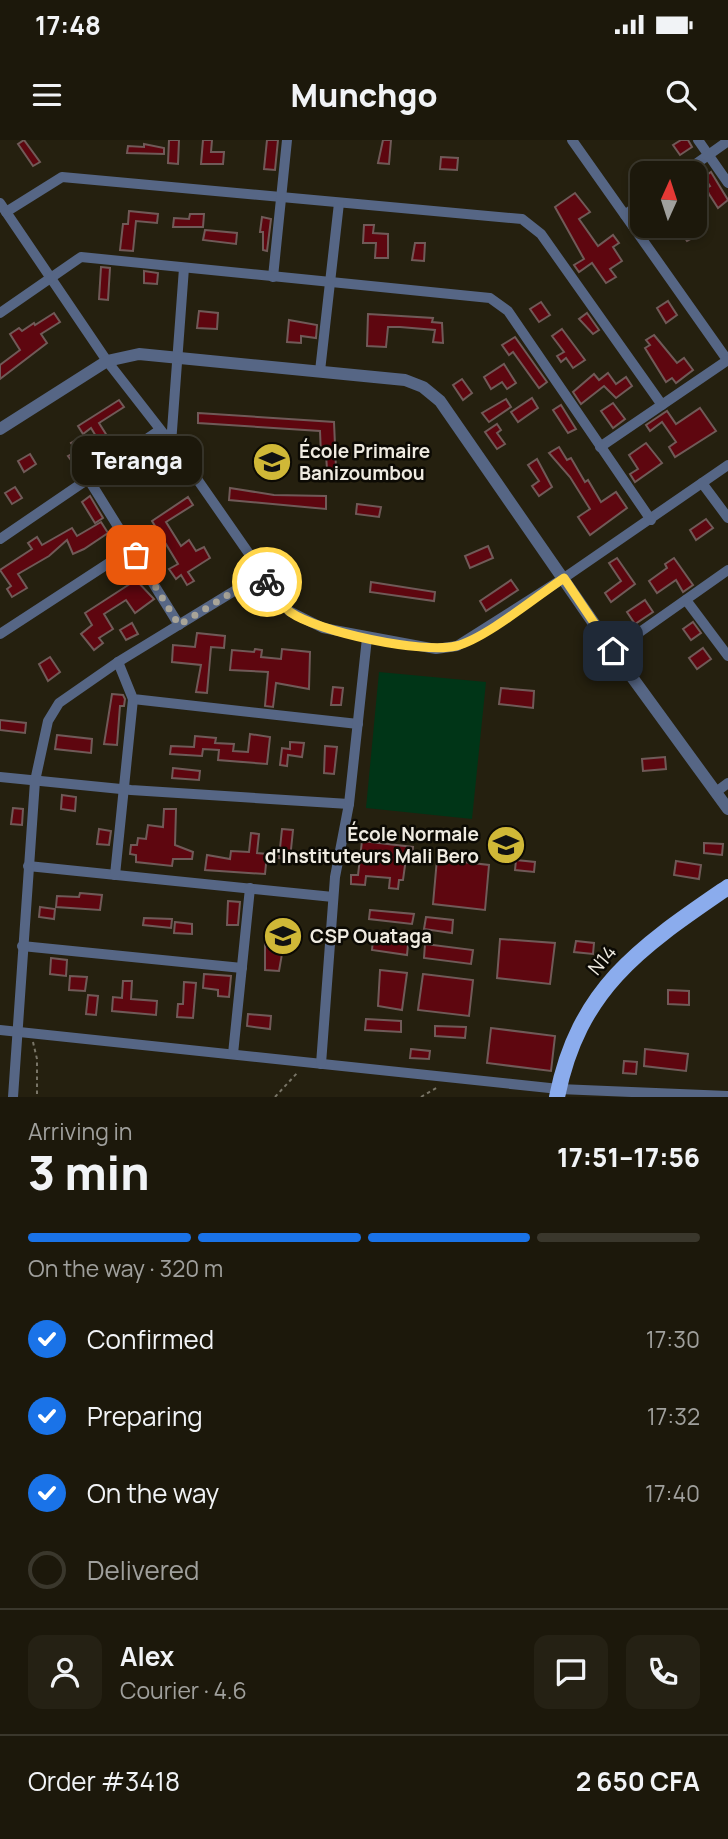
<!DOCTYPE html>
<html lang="en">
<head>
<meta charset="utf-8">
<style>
  :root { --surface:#1c180b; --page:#252114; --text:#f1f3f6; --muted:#a0a09d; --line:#3a372c; --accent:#1a73e8 }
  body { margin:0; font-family:Manrope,sans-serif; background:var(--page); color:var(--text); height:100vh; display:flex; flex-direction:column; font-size:26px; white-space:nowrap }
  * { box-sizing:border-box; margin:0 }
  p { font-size:23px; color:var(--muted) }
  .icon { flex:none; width:38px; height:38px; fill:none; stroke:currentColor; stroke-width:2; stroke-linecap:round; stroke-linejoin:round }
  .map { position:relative; height:957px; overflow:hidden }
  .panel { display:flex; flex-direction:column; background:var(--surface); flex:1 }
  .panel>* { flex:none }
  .needle { width:46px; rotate:3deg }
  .fabs { position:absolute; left:630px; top:21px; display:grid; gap:14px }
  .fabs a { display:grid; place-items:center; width:77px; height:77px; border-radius:14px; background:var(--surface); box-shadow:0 4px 10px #0003,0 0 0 2px var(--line); font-size:35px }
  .pin { position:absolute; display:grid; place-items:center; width:60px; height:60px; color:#fff; margin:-30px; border-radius:14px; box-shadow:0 4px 10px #0006 }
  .courier { position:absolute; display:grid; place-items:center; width:70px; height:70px; margin:-35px; border:5px solid #ffd54a; border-radius:50%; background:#fff; color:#222; box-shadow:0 2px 9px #0007 }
  .bubble { position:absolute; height:49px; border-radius:14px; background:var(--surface); box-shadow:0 4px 10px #0003,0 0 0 2px var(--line); font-size:23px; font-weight:800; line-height:49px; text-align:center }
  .headline em { font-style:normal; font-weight:800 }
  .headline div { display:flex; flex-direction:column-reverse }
  .headline { display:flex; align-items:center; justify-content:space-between; height:119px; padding:0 28px }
  h1 { font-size:46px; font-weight:800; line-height:52px }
  .bar { display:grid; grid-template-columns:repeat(4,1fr); gap:10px 7px; align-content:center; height:84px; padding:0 28px }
  .bar i { height:9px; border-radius:5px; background:var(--line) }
  .bar .current { background:var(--accent) }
  .bar p { grid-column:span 4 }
  .line { display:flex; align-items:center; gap:18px; padding:0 28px; border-top:2px solid var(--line) }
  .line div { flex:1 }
  .round { display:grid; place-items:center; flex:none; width:74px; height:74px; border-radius:14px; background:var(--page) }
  ol { padding:0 28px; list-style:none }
  li { display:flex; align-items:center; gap:21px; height:77px }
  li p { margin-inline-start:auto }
  li .icon { padding:7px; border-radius:50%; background:var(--accent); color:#fff; stroke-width:4 }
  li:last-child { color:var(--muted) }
  li i { width:38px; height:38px; border:4px solid var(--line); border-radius:50% }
  .status { display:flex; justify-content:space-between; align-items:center; height:49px; padding:0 35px; background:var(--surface); direction:ltr }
  .status svg { height:19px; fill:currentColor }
  header { display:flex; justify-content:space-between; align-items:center; height:91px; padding:0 28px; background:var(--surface); font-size:32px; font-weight:800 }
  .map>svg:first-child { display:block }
  .green { fill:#003517 }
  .building { fill:#5e060f; stroke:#705a58; stroke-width:2 }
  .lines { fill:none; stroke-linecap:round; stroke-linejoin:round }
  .path { stroke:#797567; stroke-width:2; stroke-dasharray:3.5 3.5; stroke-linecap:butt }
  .minor { stroke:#566685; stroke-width:10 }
  .tertiary { stroke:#566685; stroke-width:12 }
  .primary { stroke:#8baced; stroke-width:16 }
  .done { stroke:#a8a498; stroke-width:7; stroke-dasharray:0 12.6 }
  .route { stroke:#ffd54a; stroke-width:9 }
  .labels { text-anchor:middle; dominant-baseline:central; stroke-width:5; stroke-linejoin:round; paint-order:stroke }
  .poi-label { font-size:19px; font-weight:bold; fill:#efebe1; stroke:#0c0a04; text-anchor:start }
  .street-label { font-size:19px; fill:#efebe1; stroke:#0c0a04 }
</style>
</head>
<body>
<div class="status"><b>17:48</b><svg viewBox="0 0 49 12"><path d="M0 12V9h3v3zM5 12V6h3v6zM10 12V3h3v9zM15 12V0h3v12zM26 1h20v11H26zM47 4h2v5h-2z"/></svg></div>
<header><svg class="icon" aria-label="menu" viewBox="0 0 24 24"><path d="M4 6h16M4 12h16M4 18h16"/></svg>Munchgo<svg class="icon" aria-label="search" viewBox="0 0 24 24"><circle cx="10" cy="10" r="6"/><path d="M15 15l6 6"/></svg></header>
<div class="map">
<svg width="728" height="957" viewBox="0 0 728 957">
  <rect width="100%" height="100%" fill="#25200f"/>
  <!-- green -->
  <path class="green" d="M379 532 486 542 472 679 366 668Z"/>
  <!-- building -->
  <g class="building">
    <path d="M24 0 40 22 33 26 18 4Z"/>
    <path d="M169 0H179L178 24 168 23Z"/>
    <path d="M203 0H212L211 12H224L223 24H201Z"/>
    <path d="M267 0H278L275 30 264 29Z"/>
    <path d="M383 0H391L389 24 378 23Z"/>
    <path d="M681 0H688L692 7 680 15 673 5Z"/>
    <path d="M144 4 164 8V14L127 13 128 6 144 7Z"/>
    <path d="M441 17 458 18 457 30 440 29Z"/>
    <path d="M711 32 728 60 718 68 709 54 706 48 710 46 704 37Z"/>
    <path d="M575 53 590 72 579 79 598 106 613 95 619 103 613 107 622 121 610 129 616 137 606 143 592 123 579 132 574 125 584 119 555 67Z"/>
    <path d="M129 71 158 74 157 83 136 81 133 111 120 110 123 84H128Z"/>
    <path d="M190 74H204L203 87H173L174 78 189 79Z"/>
    <path d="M262 77 271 79 267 111 263 110V92H260Z"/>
    <path d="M364 85H374L373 93 388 94V118H375L376 103H363Z"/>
    <path d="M690 86H700L704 92 687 101 681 92Z"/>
    <path d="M205 90 237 93 236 104 203 100Z"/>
    <path d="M415 103H425L424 121 412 120Z"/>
    <path d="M101 127 110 128 108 160 99 159Z"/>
    <path d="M144 131 158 133 157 144 144 143Z"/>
    <path d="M668 161 677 175 666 183 657 168Z"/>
    <path d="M541 162 550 175 539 182 530 169Z"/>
    <path d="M199 171 218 173 217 189 197 188Z"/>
    <path d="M54 173 60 182 41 194 47 203 0 239V225L20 210 10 194 19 188 22 191 34 183 35 185Z"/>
    <path d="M587 173 599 190 593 194 579 179Z"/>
    <path d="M368 174 433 178 432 182 442 183 443 203 433 202 435 190 400 187H388L386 207 367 206Z"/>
    <path d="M289 180 317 185 316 198 301 196V203L287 202Z"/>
    <path d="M562 189 585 220 573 228 566 218 561 222 557 216 564 212 552 196Z"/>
    <path d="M654 195 677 223 684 218 693 230 676 243 672 238 666 242 645 208 650 205 646 200Z"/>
    <path d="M515 197 547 242 539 248 513 212 509 215 502 205Z"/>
    <path d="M504 224 516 243 507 249 502 242 491 249 484 237Z"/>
    <path d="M608 233 616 244 626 237 632 246 616 258 604 246 581 264 573 252 594 234 599 240Z"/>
    <path d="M462 239 472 253 463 260 453 245Z"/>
    <path d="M532 258 538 268 518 282 511 272Z"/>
    <path d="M506 259 511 267 489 282 482 273Z"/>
    <path d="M119 260 124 267 99 283 116 310 108 316 91 288 83 294 78 286Z"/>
    <path d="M613 263 625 279 613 288 601 271Z"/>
    <path d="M561 265 576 289 568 293 553 270Z"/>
    <path d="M700 268 716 291 675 317 669 307 676 302 662 282 650 291 646 285 667 271 676 284Z"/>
    <path d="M198 273 334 282 336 329H327L326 315H321L320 291 198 283Z"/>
    <path d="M497 284 501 290 497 293 505 304 497 309 485 292Z"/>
    <path d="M79 298 93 320 76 327 68 316 77 311 71 303Z"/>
    <path d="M646 303 662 323 635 342 630 334 638 329 629 315Z"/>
    <path d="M559 307 567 320 571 318 585 342 588 340 601 362 616 352 627 368 590 395 578 377 590 369 570 337 549 313Z"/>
    <path d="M30 314 36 324 24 332 18 321Z"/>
    <path d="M140 314 145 322 129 331 133 338 125 343 118 331Z"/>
    <path d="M537 319 552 347 539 356 532 346 539 341 528 325Z"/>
    <path d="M15 347 22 358 12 364 5 353Z"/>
    <path d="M230 348 274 355 326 356V369L229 360Z"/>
    <path d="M90 356 103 378 95 383 82 362Z"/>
    <path d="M188 357 193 365 166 382 181 406 189 400 196 411 204 407 210 418 188 432 194 441 187 445 181 435 176 439 169 429 178 424 152 381Z"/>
    <path d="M357 364 381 367 379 377 356 374Z"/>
    <path d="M706 379 713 388 696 400 690 390Z"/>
    <path d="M101 382 108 393 84 409 73 414 67 400 49 416 18 434 27 448 12 457 7 449 11 446 0 430 32 409 28 403 37 397 42 405 72 388 77 396Z"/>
    <path d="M488 406 493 418 470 428 465 416Z"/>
    <path d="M617 418 635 444 611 462 605 453 621 441 609 423Z"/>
    <path d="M674 418 693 445 683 452 676 440 657 453 649 441 667 428 665 424Z"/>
    <path d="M136 440 154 459 135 473 126 460 104 474 113 489 99 498 103 503 94 510 81 494 92 485 85 473Z"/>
    <path d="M511 440 518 450 486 471 480 461Z"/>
    <path d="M371 442 435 452 434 461 370 452Z"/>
    <path d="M645 460 653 472 635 484 627 472Z"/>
    <path d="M693 482 701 493 691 500 683 489Z"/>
    <path d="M132 483 138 494 126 500 120 490Z"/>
    <path d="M197 493 225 496 224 508 211 507 207 553 196 552 201 525 172 522 173 505 195 507Z"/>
    <path d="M703 508 711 519 697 529 689 518Z"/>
    <path d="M255 509 262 510 261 517 281 519 282 509 310 512 309 549 276 543 273 567 265 566 268 532 230 530 232 510 254 512Z"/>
    <path d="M50 517 60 532 48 541 39 524Z"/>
    <path d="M333 547 343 548 341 565H331Z"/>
    <path d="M501 548 534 551 533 568 499 564Z"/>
    <path d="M112 554 123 555 125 559 124 566H120L117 605 104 604Z"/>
    <path d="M0 580 26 583 25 593 0 590Z"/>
    <path d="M250 594 270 597 267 624 218 620 219 610 203 609 202 616 170 614 171 606 194 607 195 596 216 598 215 603 234 604 233 611 248 612Z"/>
    <path d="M57 595 92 599 91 613 55 609Z"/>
    <path d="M290 602 304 603 302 617 288 615 287 626 280 625 282 608 290 609Z"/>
    <path d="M325 606 337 607 334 634 324 633Z"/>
    <path d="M665 617 666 629 643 631 642 619Z"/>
    <path d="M173 628 200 631 199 640 172 638Z"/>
    <path d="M62 655 76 657 75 671 61 669Z"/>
    <path d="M13 668 23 669 22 685 11 684Z"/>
    <path d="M164 669H176L175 705 193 712 192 719H173L172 726 136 722V715L130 714 131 705H137L138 698 146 699 148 685 163 687Z"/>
    <path d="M99 689 111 691 109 705 97 704Z"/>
    <path d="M282 689 293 690 290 719 279 718Z"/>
    <path d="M251 693 259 694 257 713 267 714 265 734 205 730 207 715 230 719 231 711 249 712Z"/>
    <path d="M362 701 413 707 412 719 406 718 403 740H399L398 749 389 748 390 738 366 736 365 745 351 744V735H358Z"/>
    <path d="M704 703 723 704 722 715 704 713Z"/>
    <path d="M437 719 489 725 485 770 433 764Z"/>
    <path d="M516 720 535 722 534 732 515 730Z"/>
    <path d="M676 721 701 725 699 739 674 735Z"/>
    <path d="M80 753 102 755 100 770 56 767 57 756 79 757Z"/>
    <path d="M228 761 240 762 238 785H227Z"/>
    <path d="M40 767 55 769 54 779 39 777Z"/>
    <path d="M370 770 414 774 412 784 369 779Z"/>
    <path d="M426 777 453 780 452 793 424 789Z"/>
    <path d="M144 778 172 779 171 788 143 785Z"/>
    <path d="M175 782 192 784V794L174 793Z"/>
    <path d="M265 795 285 797 279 831 265 830Z"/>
    <path d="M500 799 555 803 550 844 497 838Z"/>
    <path d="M373 800 408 804 407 815 372 810Z"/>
    <path d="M576 801 594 803 593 814 574 812Z"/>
    <path d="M425 804 473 810 471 824 424 818Z"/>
    <path d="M51 818 67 820 66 836 50 834Z"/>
    <path d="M380 830 407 833 402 870 378 866Z"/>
    <path d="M204 834 231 836 229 857 218 856V850L203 848Z"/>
    <path d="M423 834 473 840 469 876 418 870Z"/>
    <path d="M70 836 87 837 85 851 69 850Z"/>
    <path d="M123 841H132L131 859 157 861 156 875 112 871 113 857 122 858Z"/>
    <path d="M184 842 196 843 193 878 177 877 178 864H183Z"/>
    <path d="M668 850 689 851V865L668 864Z"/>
    <path d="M88 855 98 856 96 875 86 874Z"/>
    <path d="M248 874 271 876 270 889 247 886Z"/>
    <path d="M366 879 401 881V892L365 890Z"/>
    <path d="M435 886 466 887 465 898 435 896Z"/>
    <path d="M491 888 555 896 551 931 487 923Z"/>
    <path d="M411 909 430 911 429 919 410 918Z"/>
    <path d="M645 909 688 914 686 931 644 926Z"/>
    <path d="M624 921 637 922 636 934 623 933Z"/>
  </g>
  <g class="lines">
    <!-- path -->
    <g class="path">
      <path d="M33 902 37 919V957"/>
      <path d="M275 957 298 932"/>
      <path d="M421 957 438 947"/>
    </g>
    <!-- minor -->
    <g class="minor">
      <path d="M572 0 728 221"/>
      <path d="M698 0 728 43"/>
      <path d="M683 33 728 1"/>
      <path d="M0 63 107 221 181 316 289 471 323 488 436 509 457 506 564 438 728 325"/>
      <path d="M6 72 62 37 522 79 541 94 662 265"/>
      <path d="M625 75 642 62"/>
      <path d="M273 137 287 0"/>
      <path d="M0 173 81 117 490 158 508 171 651 380"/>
      <path d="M320 231 339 63"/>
      <path d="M171 304 184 128"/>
      <path d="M600 307 728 220"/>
      <path d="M89 340 179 485"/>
      <path d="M702 343 728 378"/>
      <path d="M0 399 160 290"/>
      <path d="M686 460 728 516"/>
      <path d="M0 494 132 408"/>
      <path d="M613 511 728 430"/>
      <path d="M118 522 133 559 358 584"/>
      <path d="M0 637 131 650 349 664"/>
      <path d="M716 652 728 643"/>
      <path d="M28 726 333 757"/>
      <path d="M115 735 133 559"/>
      <path d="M22 806 242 828"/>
      <path d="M0 890 559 949 728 956"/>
      <path d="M233 914 250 748"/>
      <path d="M321 924 335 737 349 664 367 498"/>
      <path d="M13 957 35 641 48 581 59 563 118 522 262 434"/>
    </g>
    <!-- tertiary -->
    <path class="tertiary" d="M0 289 107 221 139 214 405 240 423 247 440 261 613 511 728 669"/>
    <!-- primary -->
    <path class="primary" d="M557 957C579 847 642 806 728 747"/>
  </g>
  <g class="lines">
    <!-- done -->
    <path class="done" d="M136 415 179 485 262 434 267 442"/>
    <!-- route -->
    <path class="route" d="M267 442C274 451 281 465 290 472 318 492 422 514 456 506 485 499 537 456 564 438L613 511"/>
  </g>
  <!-- icons -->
  <defs>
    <g id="school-disc" transform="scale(2.0125)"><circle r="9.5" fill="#d0b837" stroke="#0c0a04"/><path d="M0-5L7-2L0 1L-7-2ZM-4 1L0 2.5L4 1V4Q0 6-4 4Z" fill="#111"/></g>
    <g id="university-disc" transform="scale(2.0125)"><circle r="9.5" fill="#d0b837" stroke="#0c0a04"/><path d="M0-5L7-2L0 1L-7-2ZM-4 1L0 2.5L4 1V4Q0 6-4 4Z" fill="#111"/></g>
  </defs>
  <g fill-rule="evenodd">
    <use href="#school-disc" x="272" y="322"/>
    <use href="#university-disc" x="506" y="705"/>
    <use href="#school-disc" x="283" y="796"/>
  </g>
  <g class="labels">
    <!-- poi labels -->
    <g class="poi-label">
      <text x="299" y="311">École Primaire<tspan x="299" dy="22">Banizoumbou</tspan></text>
      <text x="479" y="694" text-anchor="end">École Normale<tspan x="479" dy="22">d'Instituteurs Mali Bero</tspan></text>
      <text x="310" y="796">CSP Ouataga</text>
    </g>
    <!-- street labels -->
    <g class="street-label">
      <text transform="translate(602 820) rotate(-50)">N14</text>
    </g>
  </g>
</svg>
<div class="fabs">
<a><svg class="needle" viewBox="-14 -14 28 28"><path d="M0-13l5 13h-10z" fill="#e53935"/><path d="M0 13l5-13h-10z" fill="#a0a09d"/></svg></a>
</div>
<div class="pin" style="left:136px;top:415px;background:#ea580c"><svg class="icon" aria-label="bag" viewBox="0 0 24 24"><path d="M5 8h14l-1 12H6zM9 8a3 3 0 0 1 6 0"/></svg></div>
<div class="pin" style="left:613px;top:511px;background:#1f2937"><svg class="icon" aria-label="home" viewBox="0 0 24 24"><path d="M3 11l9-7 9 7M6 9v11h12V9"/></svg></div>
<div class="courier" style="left:267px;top:442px"><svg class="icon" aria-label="bike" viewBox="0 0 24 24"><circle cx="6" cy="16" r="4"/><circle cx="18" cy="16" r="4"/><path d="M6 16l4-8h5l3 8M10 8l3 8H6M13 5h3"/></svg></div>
<div class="bubble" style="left:72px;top:296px;width:130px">Teranga</div>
</div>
<section class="panel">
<div class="headline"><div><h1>3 min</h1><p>Arriving in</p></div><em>17:51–17:56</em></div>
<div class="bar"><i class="current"></i><i class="current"></i><i class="current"></i><i></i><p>On the way · 320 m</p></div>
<ol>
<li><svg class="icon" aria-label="check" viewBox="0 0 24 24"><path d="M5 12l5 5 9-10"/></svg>Confirmed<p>17:30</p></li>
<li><svg class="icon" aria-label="check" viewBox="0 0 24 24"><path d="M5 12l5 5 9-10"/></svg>Preparing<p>17:32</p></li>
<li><svg class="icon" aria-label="check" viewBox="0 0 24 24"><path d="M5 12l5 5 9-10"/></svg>On the way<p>17:40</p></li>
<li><i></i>Delivered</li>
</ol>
<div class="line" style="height:126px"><a class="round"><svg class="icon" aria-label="person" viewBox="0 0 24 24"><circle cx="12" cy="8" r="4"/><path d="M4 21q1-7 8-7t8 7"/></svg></a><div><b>Alex</b><p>Courier · 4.6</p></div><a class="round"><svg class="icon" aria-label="chat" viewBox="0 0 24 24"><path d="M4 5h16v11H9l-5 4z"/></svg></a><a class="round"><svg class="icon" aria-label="phone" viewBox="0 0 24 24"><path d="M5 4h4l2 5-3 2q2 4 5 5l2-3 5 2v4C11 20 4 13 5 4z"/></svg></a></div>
<div class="line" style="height:91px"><div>Order #3418</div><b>2 650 CFA</b></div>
</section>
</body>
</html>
